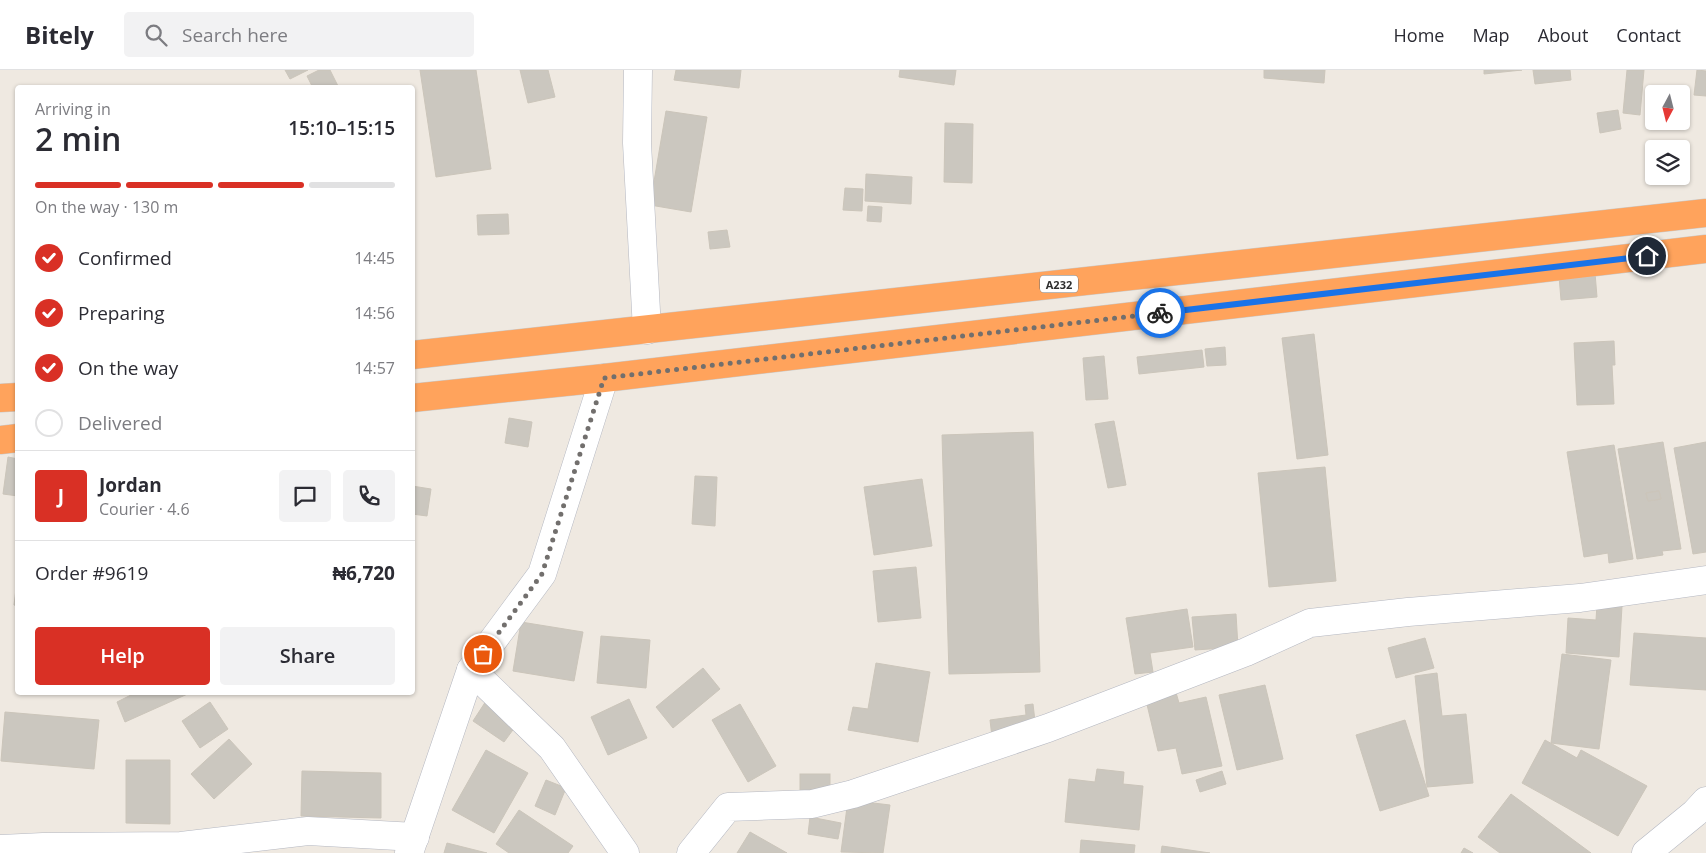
<!DOCTYPE html>
<html lang="en">
<head>
<meta charset="utf-8">
<style>
  :root { --surface:#fff; --page:#f2f2f3; --text:#2b2b33; --muted:#7c7c81; --line:#e1e1e2; --accent:#d93025 }
  body { margin:0; font-family:"Open Sans",sans-serif; background:var(--page); color:var(--text); height:100vh; display:flex; flex-direction:column; font-size:19px; white-space:nowrap }
  * { box-sizing:border-box; margin:0 }
  p { font-size:16px; color:var(--muted) }
  .icon { flex:none; width:28px; height:28px; fill:none; stroke:currentColor; stroke-width:2; stroke-linecap:round; stroke-linejoin:round }
  .map { position:relative; flex:1; overflow:hidden }
  .panel { position:absolute; left:15px; top:15px; width:400px; height:610px; display:flex; flex-direction:column; background:var(--surface); border-radius:5px; box-shadow:0 1px 4px #0004 }
  .panel>* { flex:none }
  .needle { width:32px; rotate:187deg }
  .tools { position:absolute; left:1645px; top:15px; display:grid; gap:10px }
  .tools a { display:grid; place-items:center; width:45px; height:45px; border-radius:5px; background:var(--surface); box-shadow:0 1px 4px #0004; font-size:25px }
  .pin { position:absolute; display:grid; place-items:center; width:42px; height:42px; color:#fff; margin:-21px; border:2px solid #fff; border-radius:50%; box-shadow:0 1px 5px #0007 }
  .courier { position:absolute; display:grid; place-items:center; width:50px; height:50px; margin:-25px; border:4px solid #1a73e8; border-radius:50%; background:#fff; color:#222; box-shadow:0 1px 6px #0007 }
  .overview em { font-style:normal; font-weight:600 }
  .overview div { display:flex; flex-direction:column-reverse }
  .overview { display:flex; align-items:center; justify-content:space-between; height:85px; padding:0 20px }
  h1 { font-size:32px; font-weight:600; line-height:38px }
  .bar { display:grid; grid-template-columns:repeat(4,1fr); gap:8px 5px; align-content:center; height:60px; padding:0 20px }
  .bar i { height:6px; border-radius:4px; background:var(--line) }
  .bar .selected { background:var(--accent) }
  .bar p { grid-column:span 4 }
  .line { display:flex; align-items:center; gap:12px; padding:0 20px; border-top:1px solid var(--line) }
  .line div { flex:1 }
  .round { display:grid; place-items:center; flex:none; width:52px; height:52px; border-radius:5px; background:var(--page) }
  ol { padding:0 20px; list-style:none }
  li { display:flex; align-items:center; gap:15px; height:55px }
  li p { margin-inline-start:auto }
  li .icon { padding:5px; border-radius:50%; background:var(--accent); color:#fff; stroke-width:4 }
  li:last-child { color:var(--muted) }
  li i { width:28px; height:28px; border:2px solid var(--line); border-radius:50% }
  .action { display:flex; gap:10px; margin-top:auto; padding:10px 20px }
  .action a { flex:1; height:58px; border-radius:5px; background:var(--accent); color:#fff; font-size:20px; font-weight:600; line-height:58px; text-align:center }
  .action a+a { background:var(--page); color:var(--text) }
  header { display:flex; align-items:center; gap:30px; box-sizing:border-box; height:70px; padding:0 25px; background:var(--surface); border-bottom:1px solid var(--line) }
  header strong { font-size:24px }
  nav { display:flex; gap:28px; margin-inline-start:auto; font-size:18px }
  .search { width:350px; height:45px; background:var(--page); display:flex; align-items:center; gap:12px; box-sizing:border-box; padding:0 18px; border-radius:5px; color:var(--muted); font-size:19px }
  .map>svg:first-child { display:block }
  .building { fill:#cbc7bf; stroke:#cbc5ba; fill-rule:evenodd }
  .lines { fill:none; stroke-linecap:round; stroke-linejoin:round }
  .minor-casing { stroke:#b4b7c1; stroke-width:29 }
  .highway-casing { stroke:#c9c9c9; stroke-width:29 }
  .minor { stroke:#fff; stroke-width:28 }
  .highway { stroke:#ffa35c; stroke-width:28 }
  .done { stroke:#726f6d; stroke-width:5; stroke-dasharray:0 9 }
  .route { stroke:#1a73e8; stroke-width:6 }
  .labels { text-anchor:middle; dominant-baseline:central; stroke-width:4; stroke-linejoin:round; paint-order:stroke }
  .shield { fill:#fff; stroke:#6d6d6d; stroke-width:1 }
  .shield-label { font-size:11px; font-weight:bold; fill:#2e2e2e }
</style>
</head>
<body>
<header>
<strong>Bitely</strong>
<div class="search"><svg class="icon" aria-label="search" viewBox="0 0 24 24"><circle cx="10" cy="10" r="6"/><path d="M15 15l6 6"/></svg>Search here</div>
<nav><a>Home</a><a>Map</a><a>About</a><a>Contact</a></nav>
</header>
<div class="map">
<svg width="1706" height="783" viewBox="0 0 1706 783">
  <rect width="100%" height="100%" fill="#efe9e1"/>
  <!-- building -->
  <g class="building">
    <path d="M285 0H308L290 9Z"/>
    <path d="M319 0H330L339 18H313L307 6Z"/>
    <path d="M420 0H476L491 99 436 107Z"/>
    <path d="M520 0H548L555 27 528 33Z"/>
    <path d="M676 0H741L739 18 674 10Z"/>
    <path d="M900 0H956L954 15 899 7Z"/>
    <path d="M1264 0H1325L1324 13 1264 8Z"/>
    <path d="M1484 0H1522L1484 4Z"/>
    <path d="M1533 0H1570L1571 10 1535 14Z"/>
    <path d="M1627 0H1644L1640 45 1623 43Z"/>
    <path d="M1697 0 1706 1V26L1694 25Z"/>
    <path d="M1618 40 1621 59 1600 63 1597 43Z"/>
    <path d="M666 41 707 47 691 142 650 135Z"/>
    <path d="M945 53 973 54 972 113 944 112Z"/>
    <path d="M866 104 912 107 911 134 865 131Z"/>
    <path d="M845 118 863 119 862 141 843 140Z"/>
    <path d="M868 136 882 137 881 152 867 151Z"/>
    <path d="M508 144 509 164 478 165 477 145Z"/>
    <path d="M727 160 730 177 710 179 708 162Z"/>
    <path d="M1595 203 1597 227 1561 230 1559 206Z"/>
    <path d="M1314 264 1328 385 1297 389 1282 268Z"/>
    <path d="M1614 271 1615 295H1612L1614 334 1577 335 1574 273Z"/>
    <path d="M1225 277 1226 295 1207 296 1205 279Z"/>
    <path d="M1202 280 1204 297 1139 304 1137 287Z"/>
    <path d="M1104 286 1108 329 1086 330 1083 288Z"/>
    <path d="M509 348 532 352 528 377 505 373Z"/>
    <path d="M1114 351 1126 415 1108 418 1095 354Z"/>
    <path d="M1033 362 1040 602 949 604 942 365Z"/>
    <path d="M1663 372 1681 479 1662 481 1663 485 1637 489 1618 379ZM1659 421 1661 429 1648 431 1646 423Z"/>
    <path d="M1706 372V482L1693 484 1674 378Z"/>
    <path d="M1614 375 1633 489 1609 493 1608 483 1584 487 1567 382Z"/>
    <path d="M8 387 18 389V426L3 424Z"/>
    <path d="M1325 397 1336 511 1269 517 1258 403Z"/>
    <path d="M695 406 717 407 715 456 692 454Z"/>
    <path d="M922 409 932 476 874 485 864 417Z"/>
    <path d="M412 416 431 419 427 446 412 444Z"/>
    <path d="M1659 421 1661 429 1648 431 1646 423Z"/>
    <path d="M916 497 921 548 878 552 873 501Z"/>
    <path d="M16 519H18V536L14 535Z"/>
    <path d="M1597 535 1622 536 1619 587 1566 583 1568 548 1596 550Z"/>
    <path d="M1187 539 1193 577 1150 583 1153 602 1135 604 1126 548Z"/>
    <path d="M1236 544 1238 577 1195 580 1192 547Z"/>
    <path d="M521 552 583 562 574 611 513 601Z"/>
    <path d="M1634 563 1706 568V620L1630 615Z"/>
    <path d="M601 566 650 570 646 618 597 613Z"/>
    <path d="M1425 568 1434 598 1396 608 1388 578Z"/>
    <path d="M1562 584 1611 590 1599 679 1551 673Z"/>
    <path d="M876 593 930 602 918 672 848 660 853 637 868 639Z"/>
    <path d="M703 598 720 619 673 658 656 637Z"/>
    <path d="M1437 603 1442 646 1466 644 1473 713 1427 717 1415 606Z"/>
    <path d="M1265 615 1283 689 1237 700 1219 625Z"/>
    <path d="M1175 619 1179 633 1206 627 1222 696 1182 704 1176 678 1158 681 1145 626Z"/>
    <path d="M137 622H192L125 652 117 632Z"/>
    <path d="M629 629 647 668 608 685 591 647Z"/>
    <path d="M486 631 518 653 504 672 473 651Z"/>
    <path d="M210 632 228 659 200 678 182 651Z"/>
    <path d="M740 634 776 696 748 712 712 650Z"/>
    <path d="M1033 634 1036 660 992 667 990 650 1026 645 1025 635Z"/>
    <path d="M5 642 99 650 94 699 1 691Z"/>
    <path d="M1405 650 1429 726 1380 741 1356 665Z"/>
    <path d="M229 669 252 694 214 729 191 704Z"/>
    <path d="M1545 670 1577 688 1581 680 1647 716 1618 766 1522 713Z"/>
    <path d="M486 680 528 703 494 763 452 740Z"/>
    <path d="M126 690H170V754L126 753Z"/>
    <path d="M1097 699 1124 702 1123 714 1143 716 1139 760 1065 752 1069 709 1095 712Z"/>
    <path d="M302 701 381 703V748L301 746Z"/>
    <path d="M1222 701 1226 714 1200 722 1196 710Z"/>
    <rect x="800" y="704" width="30" height="19"/>
    <path d="M546 710 566 718 555 745 535 736Z"/>
    <path d="M1511 724 1591 783H1500L1478 767Z"/>
    <path d="M848 730 890 735 883 783 841 782Z"/>
    <path d="M519 740 573 776 568 783H509L496 774Z"/>
    <path d="M810 747 841 753 838 769 808 764Z"/>
    <path d="M750 762 787 783H737Z"/>
    <path d="M1081 770 1135 775 1134 783H1080Z"/>
    <path d="M447 773 487 783H444Z"/>
    <path d="M1162 776 1210 783H1161Z"/>
    <path d="M1464 778 1473 783H1461Z"/>
  </g>
  <g class="lines">
    <!-- minor casing -->
    <g class="minor-casing">
      <g id="minor">
        <path d="M638 0 637 73 647 260"/>
        <path d="M471 600 552 678 625 783"/>
        <path d="M0 779 43 777 181 776 308 761 415 767"/>
        <path d="M409 783 471 600 542 504 604 308"/>
        <path d="M691 783 728 737 812 734 853 724 1048 658 1246 582 1310 553 1408 542 1580 528 1706 510"/>
        <path d="M1646 783 1695 743 1706 731"/>
      </g>
    </g>
    <!-- highway casing -->
    <g class="highway-casing">
      <g id="highway">
        <path d="M412 285 1706 143"/>
        <path d="M0 328 18 327"/>
        <path d="M412 328 604 308 1706 179"/>
        <path d="M0 370 18 368"/>
      </g>
    </g>
    <!-- minor -->
    <use href="#minor" class="minor"/>
    <!-- highway -->
    <use href="#highway" class="highway"/>
  </g>
  <g class="lines">
    <!-- done -->
    <path class="done" d="M483 584 542 504 604 308 1160 243"/>
    <!-- route -->
    <path class="route" d="M1160 243 1647 186"/>
  </g>
  <g class="labels">
    <!-- shield labels -->
    <rect class="shield" x="1040" y="205.5" width="38" height="17" rx="4"/>
    <g class="shield-label">
      <text x="1059" y="214">A232</text>
    </g>
  </g>
</svg>
<div class="tools">
<a><svg class="needle" viewBox="-14 -14 28 28"><path d="M0-13l5 13h-10z" fill="#e53935"/><path d="M0 13l5-13h-10z" fill="#7c7c81"/></svg></a>
<a><svg class="icon" aria-label="layers" viewBox="0 0 24 24"><path d="M12 4l9 5-9 5-9-5zM3 14l9 5 9-5"/></svg></a>
</div>
<div class="pin" style="left:483px;top:584px;background:#ea580c"><svg class="icon" aria-label="bag" viewBox="0 0 24 24"><path d="M5 8h14l-1 12H6zM9 8a3 3 0 0 1 6 0"/></svg></div>
<div class="pin" style="left:1647px;top:186px;background:#1f2937"><svg class="icon" aria-label="home" viewBox="0 0 24 24"><path d="M3 11l9-7 9 7M6 9v11h12V9"/></svg></div>
<div class="courier" style="left:1160px;top:243px"><svg class="icon" aria-label="bike" viewBox="0 0 24 24"><circle cx="6" cy="16" r="4"/><circle cx="18" cy="16" r="4"/><path d="M6 16l4-8h5l3 8M10 8l3 8H6M13 5h3"/></svg></div>
<section class="panel">
<div class="overview"><div><h1>2 min</h1><p>Arriving in</p></div><em>15:10–15:15</em></div>
<div class="bar"><i class="selected"></i><i class="selected"></i><i class="selected"></i><i></i><p>On the way · 130 m</p></div>
<ol>
<li><svg class="icon" aria-label="check" viewBox="0 0 24 24"><path d="M5 12l5 5 9-10"/></svg>Confirmed<p>14:45</p></li>
<li><svg class="icon" aria-label="check" viewBox="0 0 24 24"><path d="M5 12l5 5 9-10"/></svg>Preparing<p>14:56</p></li>
<li><svg class="icon" aria-label="check" viewBox="0 0 24 24"><path d="M5 12l5 5 9-10"/></svg>On the way<p>14:57</p></li>
<li><i></i>Delivered</li>
</ol>
<div class="line" style="height:90px"><b class="round" style="background:var(--accent);color:#fff">J</b><div><b>Jordan</b><p>Courier · 4.6</p></div><a class="round"><svg class="icon" aria-label="chat" viewBox="0 0 24 24"><path d="M4 5h16v11H9l-5 4z"/></svg></a><a class="round"><svg class="icon" aria-label="phone" viewBox="0 0 24 24"><path d="M5 4h4l2 5-3 2q2 4 5 5l2-3 5 2v4C11 20 4 13 5 4z"/></svg></a></div>
<div class="line" style="height:65px"><div>Order #9619</div><b>₦6,720</b></div>
<div class="action"><a>Help</a><a>Share</a></div>
</section>
</div>
</body>
</html>
